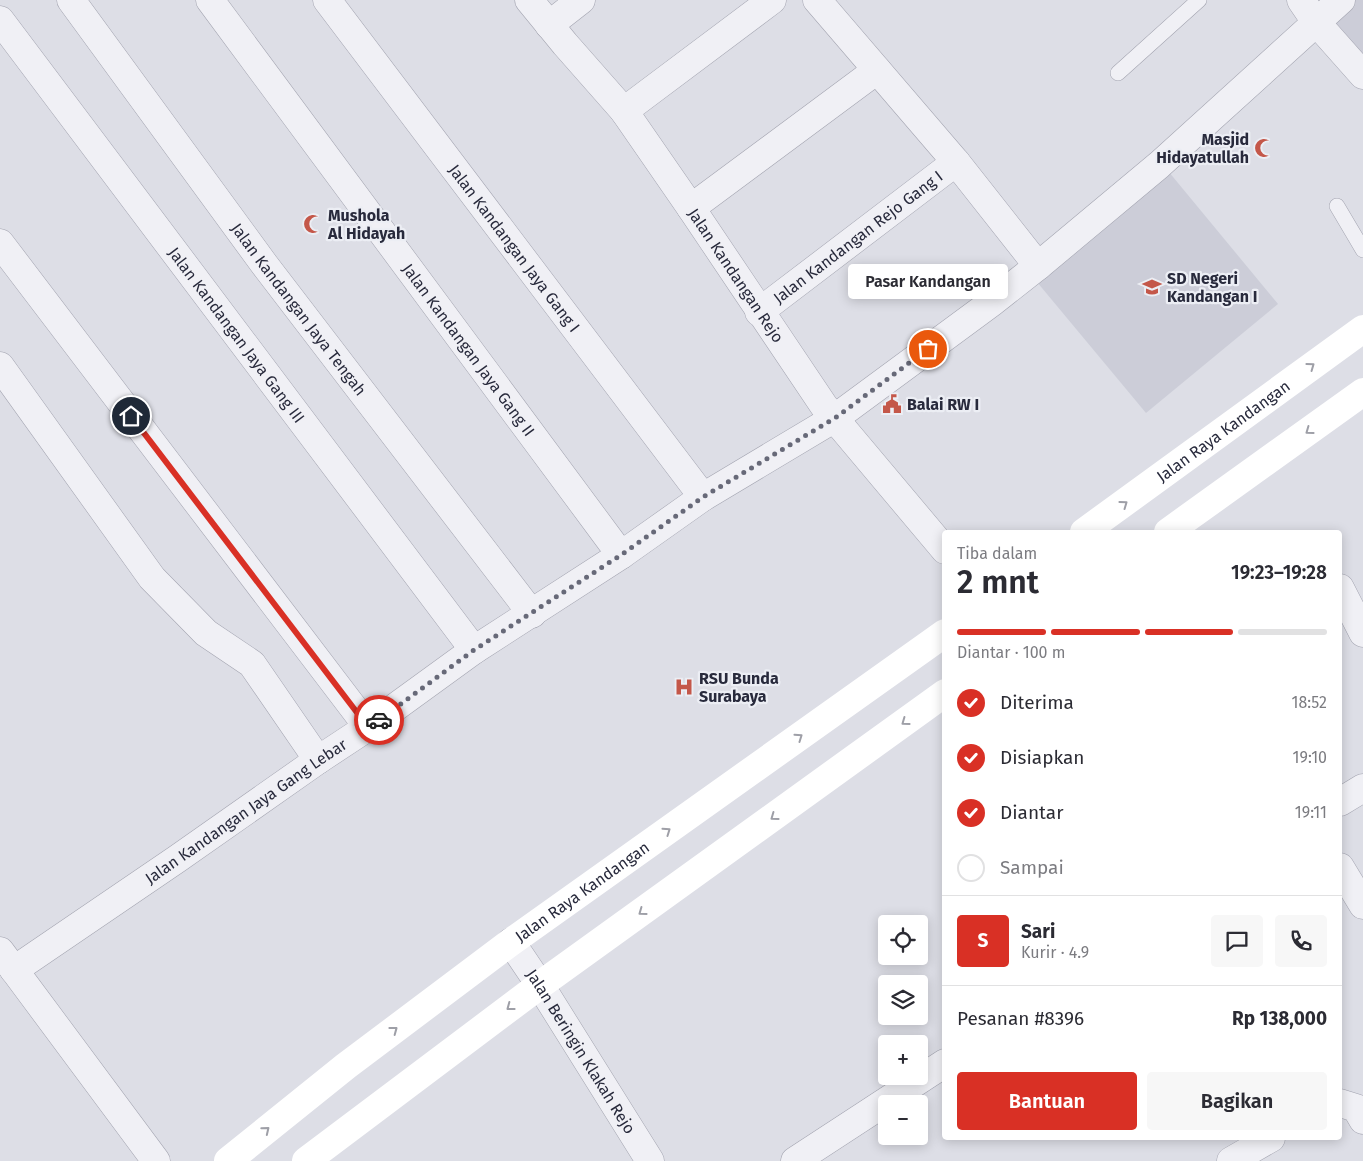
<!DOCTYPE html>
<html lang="id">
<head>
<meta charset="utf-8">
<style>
  :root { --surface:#fff; --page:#f7f7f7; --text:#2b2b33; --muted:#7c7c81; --line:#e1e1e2; --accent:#d93025 }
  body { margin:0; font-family:"Fira Sans",sans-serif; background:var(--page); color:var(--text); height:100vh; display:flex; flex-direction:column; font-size:19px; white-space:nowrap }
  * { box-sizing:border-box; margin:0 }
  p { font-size:16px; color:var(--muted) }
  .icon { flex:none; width:28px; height:28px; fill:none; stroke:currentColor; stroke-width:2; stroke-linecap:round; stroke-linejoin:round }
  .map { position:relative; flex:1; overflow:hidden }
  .details { position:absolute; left:942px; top:530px; width:400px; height:610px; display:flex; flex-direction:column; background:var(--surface); border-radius:5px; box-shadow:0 2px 12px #0003 }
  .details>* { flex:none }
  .fabs { position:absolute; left:878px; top:915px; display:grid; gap:10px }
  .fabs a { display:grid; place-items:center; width:50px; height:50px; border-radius:5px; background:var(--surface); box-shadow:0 2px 12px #0003; font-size:25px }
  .pin { position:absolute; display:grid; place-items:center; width:42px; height:42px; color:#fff; margin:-21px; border:2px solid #fff; border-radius:50%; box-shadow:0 1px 5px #0007 }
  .courier { position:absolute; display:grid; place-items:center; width:50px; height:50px; margin:-25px; border:4px solid #d93025; border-radius:50%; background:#fff; color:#222; box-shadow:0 1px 6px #0007 }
  .bubble { position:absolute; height:35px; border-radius:5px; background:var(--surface); box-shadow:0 2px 12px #0003; font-size:16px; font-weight:600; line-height:35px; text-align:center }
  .head em { font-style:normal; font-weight:600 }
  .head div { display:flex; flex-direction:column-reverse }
  .head { display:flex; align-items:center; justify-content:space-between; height:85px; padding:0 15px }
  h1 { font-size:32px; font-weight:600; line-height:38px }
  .bar { display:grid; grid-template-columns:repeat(4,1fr); gap:8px 5px; align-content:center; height:60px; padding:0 15px }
  .bar i { height:6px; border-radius:4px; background:var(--line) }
  .bar .selected { background:var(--accent) }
  .bar p { grid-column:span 4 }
  .line { display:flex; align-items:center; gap:12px; padding:0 15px; border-top:1px solid var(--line) }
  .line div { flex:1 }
  .round { display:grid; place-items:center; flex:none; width:52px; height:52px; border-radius:5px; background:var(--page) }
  ol { padding:0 15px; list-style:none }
  li { display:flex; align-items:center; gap:15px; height:55px }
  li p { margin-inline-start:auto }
  li .icon { padding:5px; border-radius:50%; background:var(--accent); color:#fff; stroke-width:4 }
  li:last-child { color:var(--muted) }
  li i { width:28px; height:28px; border:2px solid var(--line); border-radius:50% }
  .button { display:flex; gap:10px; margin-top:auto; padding:10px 15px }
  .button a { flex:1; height:58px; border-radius:5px; background:var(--accent); color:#fff; font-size:20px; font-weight:600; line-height:58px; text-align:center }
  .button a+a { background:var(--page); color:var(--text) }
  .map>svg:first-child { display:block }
  .built { fill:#cccdd8 }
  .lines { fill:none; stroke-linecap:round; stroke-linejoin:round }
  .service-casing { stroke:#a3a4b0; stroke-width:16 }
  .minor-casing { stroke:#a3a4b0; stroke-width:29 }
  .tertiary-casing { stroke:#a3a4b0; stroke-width:29 }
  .service { stroke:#f0f0f5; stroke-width:15 }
  .minor { stroke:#f0f0f5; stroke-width:28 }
  .tertiary { stroke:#f0f0f5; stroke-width:28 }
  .secondary { stroke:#fff; stroke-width:28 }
  .oneway { stroke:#9e9fa7 }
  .done { stroke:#676978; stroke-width:5; stroke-dasharray:0 9 }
  .route { stroke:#d93025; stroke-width:6 }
  .labels { text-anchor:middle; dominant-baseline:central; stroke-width:4.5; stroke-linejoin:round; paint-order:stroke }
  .poi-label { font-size:16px; font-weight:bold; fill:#282a3c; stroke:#eceef4; text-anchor:start }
  .street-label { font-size:16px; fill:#282a3c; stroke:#eceef4 }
</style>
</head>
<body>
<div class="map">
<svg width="1363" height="1161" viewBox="0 0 1363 1161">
  <rect width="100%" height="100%" fill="#dddee6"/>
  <!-- built -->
  <g class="built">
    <path d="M1346 0H1363V69L1321 22Z"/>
    <path d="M1159 160 1278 304 1146 413 1027 270Z"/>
  </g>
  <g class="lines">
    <!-- service casing -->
    <g class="service-casing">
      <g id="service">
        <path d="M1118 73 1199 0"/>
        <path d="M1337 206 1363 250"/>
      </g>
    </g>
    <!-- minor casing -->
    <g class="minor-casing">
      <g id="minor">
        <path id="s1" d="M71 0 264 264 532 614"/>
        <path id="s2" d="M210 0 621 555"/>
        <path id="s3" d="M327 0 703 497"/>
        <path id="s4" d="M529 0 565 44 624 111 691 208 824 406 945 550"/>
        <path d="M817 0 956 162 1038 266"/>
        <path d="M1301 0 1316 22 1363 75"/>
        <path id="s5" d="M0 20 474 650"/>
        <path d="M549 25 581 0"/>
        <path d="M624 111 772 0"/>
        <path d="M691 208 877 70"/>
        <path d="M0 243 368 727"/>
        <path id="s6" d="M759 312 956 162"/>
        <path d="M0 366 152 578 206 633 252 664 318 760"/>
        <path d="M1340 588 1363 633"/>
        <path d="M1340 802 1363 788"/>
        <path d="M1340 867 1363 905"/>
        <path d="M0 951 156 1161"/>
        <path id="s7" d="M14 970 177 859 318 760 368 727 474 650 621 555 703 497 835 418 991 303 1038 266 1159 165 1341 0"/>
        <path d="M1340 1103 1356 1108 1363 1120"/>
        <path d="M795 1161 945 1063"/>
        <path d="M1231 1161 1271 1138"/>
      </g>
    </g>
    <!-- tertiary casing -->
    <g class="tertiary-casing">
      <g id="tertiary">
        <path id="s8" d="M511 942 540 985 650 1161"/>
      </g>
    </g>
    <!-- service -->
    <use href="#service" class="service"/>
    <!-- minor -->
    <use href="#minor" class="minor"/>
    <!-- tertiary -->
    <use href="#tertiary" class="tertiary"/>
    <!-- secondary -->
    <g class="secondary">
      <path id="s9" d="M1084 532 1363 329"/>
      <path d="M1168 532 1363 392"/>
      <path id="s10" d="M228 1161 346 1066 511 942 945 633"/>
      <path d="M306 1161 540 985 945 693"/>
    </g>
  </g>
  <!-- one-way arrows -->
  <defs><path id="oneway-chevron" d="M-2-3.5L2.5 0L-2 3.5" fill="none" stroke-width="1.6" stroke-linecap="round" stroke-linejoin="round" transform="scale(1.25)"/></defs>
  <g class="oneway">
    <use href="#oneway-chevron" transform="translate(1311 366) rotate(-36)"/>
    <use href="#oneway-chevron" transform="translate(1309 431) rotate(144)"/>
    <use href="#oneway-chevron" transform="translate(1124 504) rotate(-36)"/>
    <use href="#oneway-chevron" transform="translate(905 722) rotate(144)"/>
    <use href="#oneway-chevron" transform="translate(799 737) rotate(-35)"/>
    <use href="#oneway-chevron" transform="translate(774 817) rotate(144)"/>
    <use href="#oneway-chevron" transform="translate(667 831) rotate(-35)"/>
    <use href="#oneway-chevron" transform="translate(642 912) rotate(144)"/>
    <use href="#oneway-chevron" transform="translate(510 1007) rotate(143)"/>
    <use href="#oneway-chevron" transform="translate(394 1030) rotate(-37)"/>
    <use href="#oneway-chevron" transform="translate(266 1130) rotate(-39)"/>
  </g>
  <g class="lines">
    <!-- done -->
    <path class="done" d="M379 720 474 650 621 555 703 497 835 418 928 349"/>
    <!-- route -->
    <path class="route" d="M131 416 368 727 379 720"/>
  </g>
  <!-- icons -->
  <defs>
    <g id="mosque-bare" transform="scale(1.5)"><path d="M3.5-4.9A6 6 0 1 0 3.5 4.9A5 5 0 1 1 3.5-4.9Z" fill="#c45749" stroke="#eceef4" stroke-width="2.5" paint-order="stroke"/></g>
    <g id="school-bare" transform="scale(1.5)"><path d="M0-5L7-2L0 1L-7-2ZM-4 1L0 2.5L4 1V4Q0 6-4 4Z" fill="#c45749" stroke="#eceef4" stroke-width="2.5" paint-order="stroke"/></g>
    <g id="civic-bare" transform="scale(1.5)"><path d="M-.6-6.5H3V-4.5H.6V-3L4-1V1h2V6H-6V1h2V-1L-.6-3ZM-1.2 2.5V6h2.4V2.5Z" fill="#c45749" stroke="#eceef4" stroke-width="2.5" paint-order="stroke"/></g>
    <g id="hospital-bare" transform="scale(1.5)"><path d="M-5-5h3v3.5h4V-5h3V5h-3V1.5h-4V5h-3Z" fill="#c45749" stroke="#eceef4" stroke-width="2.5" paint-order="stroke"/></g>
  </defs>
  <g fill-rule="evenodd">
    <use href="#mosque-bare" x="1264" y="148"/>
    <use href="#mosque-bare" x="313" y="224"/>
    <use href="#school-bare" x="1152" y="287"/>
    <use href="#civic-bare" x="892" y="404"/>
    <use href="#hospital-bare" x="684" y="687"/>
  </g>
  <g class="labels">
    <!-- poi labels -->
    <g class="poi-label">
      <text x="1249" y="139" text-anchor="end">Masjid<tspan x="1249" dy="18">Hidayatullah</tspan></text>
      <text x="328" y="215">Mushola<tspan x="328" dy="18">Al Hidayah</tspan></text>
      <text x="1167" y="278">SD Negeri<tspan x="1167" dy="18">Kandangan I</tspan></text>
      <text x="907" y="404">Balai RW I</text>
      <text x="699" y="678">RSU Bunda<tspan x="699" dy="18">Surabaya</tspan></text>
    </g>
    <!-- street labels -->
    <g class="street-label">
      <text stroke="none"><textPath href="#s6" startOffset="124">Jalan Kandangan Rejo Gang I</textPath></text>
      <text stroke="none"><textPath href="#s3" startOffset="311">Jalan Kandangan Jaya Gang I</textPath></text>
      <text stroke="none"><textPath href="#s4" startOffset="345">Jalan Kandangan Rejo</textPath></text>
      <text stroke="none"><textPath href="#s1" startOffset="384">Jalan Kandangan Jaya Tengah</textPath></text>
      <text stroke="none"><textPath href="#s5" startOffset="394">Jalan Kandangan Jaya Gang III</textPath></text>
      <text stroke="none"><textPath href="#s2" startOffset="435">Jalan Kandangan Jaya Gang II</textPath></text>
      <text stroke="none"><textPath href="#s9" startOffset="172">Jalan Raya Kandangan</textPath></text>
      <text stroke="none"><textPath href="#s7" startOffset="281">Jalan Kandangan Jaya Gang Lebar</textPath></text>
      <text stroke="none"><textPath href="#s10" startOffset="445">Jalan Raya Kandangan</textPath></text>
      <text stroke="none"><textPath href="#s8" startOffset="130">Jalan Beringin Klakah Rejo</textPath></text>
    </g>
  </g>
</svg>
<div class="fabs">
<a><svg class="icon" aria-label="locate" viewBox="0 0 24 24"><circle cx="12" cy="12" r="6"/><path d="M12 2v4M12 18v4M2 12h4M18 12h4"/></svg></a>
<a><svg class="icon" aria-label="layers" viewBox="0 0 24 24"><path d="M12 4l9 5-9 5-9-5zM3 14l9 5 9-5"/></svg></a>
<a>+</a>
<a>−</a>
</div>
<div class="pin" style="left:928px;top:349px;background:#ea580c"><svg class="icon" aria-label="bag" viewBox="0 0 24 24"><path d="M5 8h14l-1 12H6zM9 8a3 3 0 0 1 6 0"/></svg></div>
<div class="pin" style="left:131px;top:416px;background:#1f2937"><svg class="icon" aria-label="home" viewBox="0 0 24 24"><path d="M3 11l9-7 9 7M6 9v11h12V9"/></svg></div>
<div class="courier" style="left:379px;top:720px"><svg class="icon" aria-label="car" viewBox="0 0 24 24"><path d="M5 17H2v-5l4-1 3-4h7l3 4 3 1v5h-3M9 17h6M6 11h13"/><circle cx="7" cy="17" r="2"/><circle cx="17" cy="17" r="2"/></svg></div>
<div class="bubble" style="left:848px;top:264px;width:160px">Pasar Kandangan</div>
<section class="details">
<div class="head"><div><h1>2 mnt</h1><p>Tiba dalam</p></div><em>19:23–19:28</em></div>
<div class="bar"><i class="selected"></i><i class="selected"></i><i class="selected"></i><i></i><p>Diantar · 100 m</p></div>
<ol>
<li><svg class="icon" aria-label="check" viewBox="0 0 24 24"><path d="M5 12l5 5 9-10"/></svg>Diterima<p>18:52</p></li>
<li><svg class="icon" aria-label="check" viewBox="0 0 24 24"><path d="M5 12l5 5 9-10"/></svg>Disiapkan<p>19:10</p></li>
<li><svg class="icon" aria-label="check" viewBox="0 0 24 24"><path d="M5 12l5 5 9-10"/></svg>Diantar<p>19:11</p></li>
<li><i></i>Sampai</li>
</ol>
<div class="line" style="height:90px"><b class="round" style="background:var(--accent);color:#fff">S</b><div><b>Sari</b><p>Kurir · 4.9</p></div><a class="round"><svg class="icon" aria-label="chat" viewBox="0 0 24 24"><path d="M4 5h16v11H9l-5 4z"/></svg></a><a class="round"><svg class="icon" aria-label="phone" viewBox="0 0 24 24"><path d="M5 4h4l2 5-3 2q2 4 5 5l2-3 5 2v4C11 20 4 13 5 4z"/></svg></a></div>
<div class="line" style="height:65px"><div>Pesanan #8396</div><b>Rp 138,000</b></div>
<div class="button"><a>Bantuan</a><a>Bagikan</a></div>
</section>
</div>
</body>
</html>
